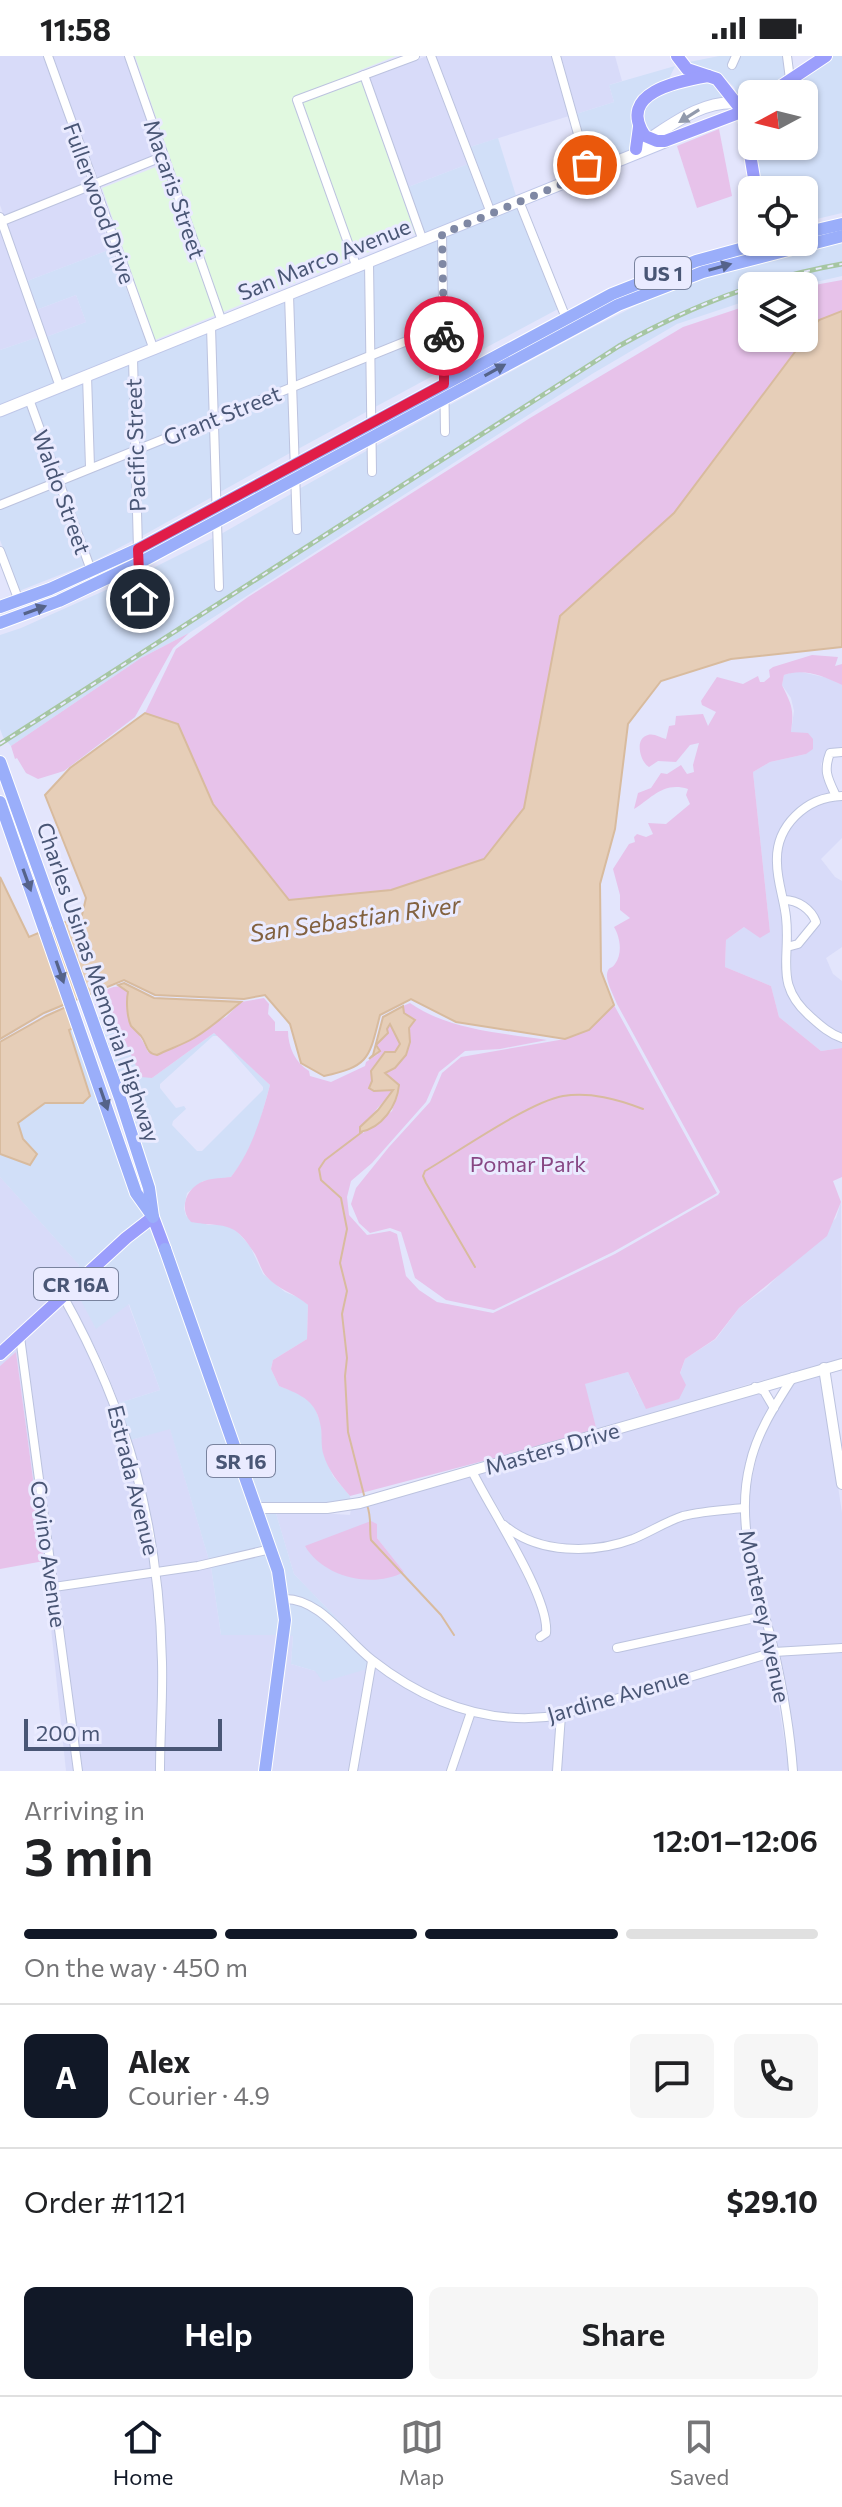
<!DOCTYPE html>
<html lang="en">
<head>
<meta charset="utf-8">
<style>
  :root { --surface:#fff; --page:#f6f6f6; --text:#202124; --muted:#757577; --line:#e0e0e0; --accent:#111827 }
  body { margin:0; font-family:Commissioner,sans-serif; background:var(--page); color:var(--text); height:100vh; display:flex; flex-direction:column; font-size:30px; white-space:nowrap }
  * { box-sizing:border-box; margin:0 }
  p { font-size:26px; color:var(--muted) }
  .icon { flex:none; width:44px; height:44px; fill:none; stroke:currentColor; stroke-width:2; stroke-linecap:round; stroke-linejoin:round }
  .map { position:relative; height:1715px; overflow:hidden }
  .details { display:flex; flex-direction:column; background:var(--surface); flex:1 }
  .details>* { flex:none }
  .needle { width:52px; rotate:263deg }
  .controls { position:absolute; left:738px; top:24px; display:grid; gap:16px }
  .controls a { display:grid; place-items:center; width:80px; height:80px; border-radius:12px; background:var(--surface); box-shadow:0 2px 6px #0004; font-size:40px }
  .scale { position:absolute; left:24px; bottom:20px; width:198px; box-sizing:border-box; padding-left:8px; border:4px solid #495675; border-top:0; font-size:22px; line-height:28px; white-space:nowrap; color:#495675; -webkit-text-stroke:6px #eaebff; paint-order:stroke }
  .pin { position:absolute; display:grid; place-items:center; width:68px; height:68px; color:#fff; margin:-34px; border:4px solid #fff; border-radius:50%; box-shadow:0 2px 8px #0007 }
  .courier { position:absolute; display:grid; place-items:center; width:80px; height:80px; margin:-40px; border:6px solid #e11d48; border-radius:50%; background:#fff; color:#222; box-shadow:0 2px 10px #0007 }
  .summary em { font-style:normal; font-weight:600 }
  .summary div { display:flex; flex-direction:column-reverse }
  .summary { display:flex; align-items:center; justify-content:space-between; height:136px; padding:0 24px }
  h1 { font-size:52px; font-weight:600; line-height:60px }
  .bar { display:grid; grid-template-columns:repeat(4,1fr); gap:12px 8px; align-content:center; height:96px; padding:0 24px }
  .bar i { height:10px; border-radius:6px; background:var(--line) }
  .bar .current { background:var(--accent) }
  .bar p { grid-column:span 4 }
  .line { display:flex; align-items:center; gap:20px; padding:0 24px; border-top:2px solid var(--line) }
  .line div { flex:1 }
  .round { display:grid; place-items:center; flex:none; width:84px; height:84px; border-radius:12px; background:var(--page) }
  .button { display:flex; gap:16px; margin-top:auto; padding:16px 24px }
  .button a { flex:1; height:92px; border-radius:12px; background:var(--accent); color:#fff; font-size:32px; font-weight:600; line-height:92px; text-align:center }
  .button a+a { background:var(--page); color:var(--text) }
  .status { display:flex; justify-content:space-between; align-items:center; height:56px; padding:0 40px; background:var(--surface); direction:ltr }
  .status svg { height:22px; fill:currentColor }
  .tabs { display:flex; justify-content:space-around; align-items:center; height:112px; border-top:2px solid var(--line); background:var(--surface); font-size:22px; color:var(--muted) }
  .tabs a { display:grid; justify-items:center; gap:4px }
  .tabs .current { color:var(--accent) }
  .map>svg:first-child { display:block }
  .residential { fill:#d8dbf9; fill-rule:evenodd }
  .commercial { fill:#d1dff8 }
  .education { fill:#e1f9e0 }
  .green { fill:#e7c2ea }
  .water { fill:#e6ceb8; stroke:#d8bb9e; stroke-width:2 }
  .lines { fill:none; stroke-linecap:round; stroke-linejoin:round }
  .stream { stroke:#d8bb9e; stroke-width:2 }
  .minor-casing { stroke:#bcc3df; stroke-width:10 }
  .tertiary-casing { stroke:#bcc3df; stroke-width:12 }
  .secondary-casing { stroke:#bfc7e8; stroke-width:13 }
  .primary-casing { stroke:#fff; stroke-width:14 }
  .trunk-casing { stroke:#fff; stroke-width:14 }
  .minor { stroke:#fff; stroke-width:8 }
  .tertiary { stroke:#fff; stroke-width:10 }
  .secondary { stroke:#fff; stroke-width:11 }
  .primary { stroke:#9b9efc; stroke-width:12 }
  .trunk { stroke:#9aaefa; stroke-width:12 }
  .rail-casing { stroke:#a6c6a2; stroke-width:5 }
  .rail { stroke:#eaebff; stroke-width:2; stroke-dasharray:6; stroke-linecap:butt }
  .oneway { fill:#929aac }
  .oneway2 { fill:#556389 }
  .done { stroke:#7f88a4; stroke-width:8; stroke-dasharray:0 14.4 }
  .route { stroke:#e11d48; stroke-width:10 }
  .labels { text-anchor:middle; dominant-baseline:central; stroke-width:6; stroke-linejoin:round; paint-order:stroke }
  .shield { fill:#eaebff; stroke:#79839e; stroke-width:2 }
  .shield-label { font-size:20px; font-weight:bold; fill:#495675 }
  .street-label { font-size:22px; fill:#495675; stroke:#eaebff }
  .park-label { font-size:22px; fill:#874684; stroke:#eaebff }
  .water-label { font-size:24px; font-style:italic; fill:#82613f; stroke:#eaebff }
</style>
</head>
<body>
<div class="status"><b>11:58</b><svg viewBox="0 0 49 12"><path d="M0 12V9h3v3zM5 12V6h3v6zM10 12V3h3v9zM15 12V0h3v12zM26 1h20v11H26zM47 4h2v5h-2z"/></svg></div>
<div class="map">
<svg width="842" height="1715" viewBox="0 0 842 1715">
  <rect width="100%" height="100%" fill="#e3e5fc"/>
  <!-- residential -->
  <g class="residential">
    <path d="M0 0H44L88 126 4 160 0 149Z"/>
    <path d="M52 0H125L159 98 95 123Z"/>
    <path d="M427 0 468 108 408 131 369 21Z"/>
    <path d="M435 0H552L569 60 470 91Z"/>
    <path d="M560 0H615L622 25 609 29 614 46 576 58Z"/>
    <path d="M89 133 111 193 27 225 6 167Z"/>
    <path d="M0 173 38 281 0 294Z"/>
    <path d="M76 239 86 266 46 281 36 254Z"/>
    <path d="M797 615 828 622 842 629V692L827 694 821 708 823 722 831 738 810 744 789 760 782 771 773 794V815L784 874V932L800 956 826 979 842 985V992L821 995 779 961 771 930 725 911 726 884 744 871 770 876 753 716 770 706 806 698 798 678 791 676 794 655 791 642 782 629 784 619Z"/>
    <path d="M842 743V782L821 803 835 821 842 825V891L826 902 833 918 842 925V978L831 973 806 952 792 931 791 894 801 890 820 866 816 857 800 843 787 840 780 807 784 784 796 764 804 756 824 746Z"/>
    <path d="M0 1121 79 1209V1220L0 1293Z"/>
    <path d="M841 1146 842 1304 752 1327 597 1375 584 1328 628 1316 638 1338 680 1318 685 1303 716 1283 739 1252 766 1232 836 1162Z"/>
    <path d="M79 1230 128 1247 160 1334 119 1347 104 1309 68 1240Z"/>
    <path d="M62 1246 97 1312 126 1393 144 1463 152 1513 57 1527 24 1282Z"/>
    <path d="M17 1288 31 1392 74 1715H66L44 1505 16 1297 0 1310V1303Z"/>
    <path d="M821 1316 842 1457V1589L777 1592 756 1511 749 1467V1438L759 1390 776 1355 796 1323Z"/>
    <path d="M753 1335 762 1338 769 1352 752 1388 746 1406 740 1449 708 1452 621 1483 595 1489 571 1490 536 1482 518 1475 507 1467 478 1417Z"/>
    <path d="M170 1372 209 1504 160 1512 151 1462 131 1384Z"/>
    <path d="M470 1419 501 1471 534 1543 543 1568 542 1575 535 1580 539 1585 551 1578V1567L514 1481 533 1488 569 1496H596L610 1493 684 1464 740 1455 748 1513 760 1558 612 1591 614 1596 762 1564 769 1593 557 1656 516 1659 472 1653 421 1633 376 1603 294 1518 275 1454 350 1459 351 1453ZM377 1468V1482L404 1516 305 1491Z"/>
    <path d="M211 1511 221 1579H279L262 1715H163L166 1607 161 1519Z"/>
    <path d="M153 1520 158 1608 156 1715H82L58 1533Z"/>
    <path d="M287 1579H293L291 1608 315 1615 367 1613 349 1715H269Z"/>
    <path d="M842 1595V1715H797L779 1599Z"/>
    <path d="M771 1600 789 1714 561 1715 564 1662Z"/>
    <path d="M375 1611 417 1639 466 1658 447 1715H357Z"/>
    <path d="M473 1660 515 1666 557 1663 553 1715H455Z"/>
  </g>
  <!-- commercial -->
  <g class="commercial">
    <path d="M719 0H732L727 11 734 14 739 0H783L786 22 761 38 738 40 734 31 723 20 684 7Z"/>
    <path d="M832 0H842V157L804 166V134H760L753 90H804V38H774Z"/>
    <path d="M675 10 668 25 640 40 636 46 635 70 629 97 592 112 576 58 614 46 609 29Z"/>
    <path d="M710 22 727 41 697 49 650 78 647 77 641 53 652 40Z"/>
    <path d="M498 82 517 143 493 152 470 91Z"/>
    <path d="M468 108 486 155 426 180 408 131Z"/>
    <path d="M517 150 558 253 448 312 446 180Z"/>
    <path d="M438 183 440 268 375 294 373 209Z"/>
    <path d="M842 185V220L798 230H752V243L677 268 592 318 189 577 141 602 11 690 3 681 0 673V579L21 572 135 521 137 574 144 575 143 517 213 482 215 534H223L221 478 291 438 293 477H301L299 433 368 394 369 419H376V390L440 354 441 379H449L448 350 582 277 665 235 738 210Z"/>
    <path d="M111 193 149 292 62 326 46 281 86 266 76 239 36 254 27 225Z"/>
    <path d="M365 212 367 297 296 326 293 241Z"/>
    <path d="M285 244 289 329 218 357 215 273Z"/>
    <path d="M440 275V316L375 351V302Z"/>
    <path d="M208 276 211 360 139 389 136 304Z"/>
    <path d="M38 281 55 329 0 352V294Z"/>
    <path d="M367 305 368 355 298 393 297 333Z"/>
    <path d="M129 307 131 392 94 406 91 322Z"/>
    <path d="M83 325 86 409 62 420 34 345Z"/>
    <path d="M289 336 290 397 220 436 218 364Z"/>
    <path d="M27 348 55 423 0 446V359Z"/>
    <path d="M211 367 212 441 142 480 139 396Z"/>
    <path d="M132 399 134 484 92 506 64 426Z"/>
    <path d="M57 430 85 509 19 535 0 484V453Z"/>
    <path d="M112 956 152 1022 214 977 218 980H213L160 1028V1032L176 1052 184 1050 186 1053 173 1065 172 1069 197 1095H202L263 1034V1031L219 981 270 1029 256 1079 242 1106 231 1121 203 1125 187 1137 184 1152 186 1160 208 1169 223 1168 234 1172 250 1190 263 1218 285 1236 300 1242 308 1249 307 1283 273 1304 271 1313 279 1330 306 1340 315 1351 321 1369 323 1396 333 1420 350 1440 351 1446 261 1449 177 1215 96 962Z"/>
    <path d="M75 971 148 1160 79 1220V1209L0 1121V1098L15 1102 37 1098 23 1083 18 1068 45 1047H83L68 973Z"/>
    <path d="M151 1167 267 1490 209 1504 170 1373 131 1384 119 1347 160 1334 129 1248 96 1273 79 1241V1230Z"/>
    <path d="M275 1454 294 1518 374 1601 307 1544 296 1540H287L282 1513 263 1455Z"/>
    <path d="M269 1497 279 1544V1579H221L211 1511Z"/>
    <path d="M287 1546 303 1550 322 1563 368 1606 367 1613 323 1626 315 1615 291 1608 293 1580 287 1579Z"/>
  </g>
  <!-- education -->
  <path class="education" d="M135 0H396L358 15 415 177 155 284 102 132 171 105Z"/>
  <!-- green -->
  <g class="green">
    <path d="M719 73 732 140 697 152 677 90Z"/>
    <path d="M842 224V255L819 264 674 457 561 560 524 752 484 803 391 834 288 844 213 748 178 668 145 657 176 593 248 541 530 362 683 271 752 248V282H804V231Z"/>
    <path d="M189 577 173 592 135 661 64 715 38 723 26 717 17 702 15 703 11 690 141 602Z"/>
    <path d="M812 599 838 601 835 610 842 608V629C823 620 804 612 784 619L782 629C792 650 794 652 791 676L808 677 813 683V693L806 698 770 706 753 716 770 876 760 882 744 871 726 884 725 911 771 930 779 961 821 995 842 992V1121L833 1125 841 1146 827 1180 739 1252 715 1283 685 1303 680 1317 686 1329 679 1343 646 1353 628 1316 585 1328 597 1375 350 1440C339 1427 328 1415 323 1397 321 1389 322 1380 321 1372 317 1345 302 1339 279 1330L271 1313 273 1304 307 1283 308 1249C295 1237 278 1234 266 1220 261 1214 259 1205 255 1198 233 1163 226 1172 191 1166 178 1152 187 1131 204 1125 212 1122 223 1122 231 1121 252 1093 261 1063 270 1029L214 977 152 1022 141 1021 112 956 101 960 95 949 100 937C111 932 119 926 128 936 121 963 140 975 148 996L157 999 198 980 206 971 226 961 241 946 264 942 269 948 268 958 275 966V975H288C288 990 295 1007 309 1015L310 1020 331 1026 365 1010 366 1006 378 998 379 992 376 989 387 979 388 969 390 968 400 988 395 996C382 999 377 1004 371 1015L372 1025 369 1032 374 1035 394 1033C386 1044 363 1066 361 1076L363 1077 392 1055 399 1029 385 1016C402 1011 412 989 409 971L415 964 404 957 403 950 410 947C448 974 502 977 547 984L500 993 465 995 439 1016 426 1046 372 1107 351 1125 347 1141 349 1159 367 1179 390 1175 397 1178 406 1220 419 1234 437 1246 493 1257 615 1198 718 1139 720 1136 617 948C614 940 606 926 607 918 609 909 611 914 615 908 623 897 620 881 614 871L630 862 620 854V839L613 813 629 788 635 786 634 781 637 778 646 781 653 778 648 767 666 768 690 748 686 739 688 733C663 725 651 743 634 753L638 737 651 732 661 717 667 718 681 709 687 718 694 716 693 709 699 687 690 689 676 706 658 705 649 711C640 706 634 682 648 679 654 677 661 682 666 683L669 670 675 669 676 660 703 658 708 670 716 656 702 649 701 645 717 621 743 628 758 620 760 626H764L770 621 769 614 773 611Z"/>
    <path d="M614 949 717 1137 613 1196 494 1254 446 1244 415 1222 401 1176 390 1172 370 1177 359 1167 351 1148 356 1132 389 1091 430 1046 442 1017 461 1001 565 983 589 974Z"/>
    <path d="M16 1296 44 1505 0 1513V1310Z"/>
    <path d="M371 1465 377 1468V1482L404 1516C372 1533 323 1521 305 1490Z"/>
  </g>
  <!-- water -->
  <g class="water">
    <path d="M842 255V591L731 603 661 625 628 668 615 773 600 828 601 915 614 949 589 974 565 983 456 966 411 943 380 959C369 1002 370 1010 324 1020L301 1007 290 968 265 939 244 943 155 939 124 924 44 957 0 983V821L29 881 82 859 86 842 45 739 70 712 145 657 178 668 213 748 289 844 391 834 484 803 524 752 560 560 674 457 819 264Z"/>
    <path d="M124 927 154 942 241 946C225 959 211 972 194 982 182 989 169 993 157 999 145 997 148 989 141 980 140 979 132 971 131 970 127 961 126 945 128 936L118 929Z"/>
    <path d="M68 950 75 971 69 974 90 1040 83 1047H45L18 1067 23 1083 37 1098 30 1109 0 1098V986L46 960Z"/>
    <path d="M403 950 404 957 415 964 409 972 410 986 406 999 395 1012 385 1017 399 1029C397 1050 382 1072 360 1076V1071L378 1054 393 1034 374 1035 369 1032 372 1025 371 1015 385 996H395L400 988 390 968 387 973 388 977 376 989 380 995 369 1003 373 999 383 961Z"/>
  </g>
  <g class="lines">
    <!-- stream -->
    <g class="stream">
      <path d="M362 1076 325 1104 319 1113 321 1124 341 1142 347 1173 340 1207 347 1235 342 1258 347 1302 345 1320 348 1376 365 1443"/>
      <path d="M475 1211 426 1127 423 1120 425 1115C458 1096 529 1046 563 1040 591 1036 617 1043 643 1053"/>
      <path d="M367 1449C372 1462 369 1472 371 1484L441 1559 454 1579"/>
    </g>
    <!-- minor casing -->
    <g class="minor-casing">
      <g id="minor">
        <path d="M48 0 154 294"/>
        <path d="M129 0 222 266"/>
        <path d="M431 0 491 157"/>
        <path d="M556 0 589 117"/>
        <path d="M787 0 790 23"/>
        <path d="M732 9 736 0"/>
        <path d="M364 19 423 185"/>
        <path d="M519 145 568 267"/>
        <path d="M0 161 60 331"/>
        <path d="M0 166 164 100"/>
        <path d="M442 178 445 376"/>
        <path d="M369 207 372 416"/>
        <path d="M357 212 297 44 415 0"/>
        <path d="M289 239 297 474"/>
        <path d="M211 271 219 531"/>
        <path d="M133 302 140 571"/>
        <path d="M87 320 90 411"/>
        <path d="M29 343 96 528"/>
        <path d="M0 449 444 270"/>
        <path d="M0 495 19 545"/>
        <path d="M836 740C828 723 823 715 830 697L842 696"/>
        <path d="M842 740C806 741 775 770 777 807 777 825 784 843 786 861 791 904 773 929 812 962 821 970 830 978 842 982"/>
        <path d="M784 844C798 844 811 853 816 866L798 888 787 891"/>
        <path d="M63 1240C129 1358 159 1470 162 1606 163 1642 160 1678 160 1715"/>
        <path d="M20 1281 78 1715"/>
        <path d="M793 1321C776 1348 757 1376 750 1408 734 1471 759 1533 774 1594 783 1634 790 1675 793 1715"/>
        <path d="M755 1331 764 1335 774 1352"/>
        <path d="M472 1415C489 1451 550 1541 546 1577L540 1581"/>
        <path d="M504 1469C538 1498 593 1498 633 1483 650 1476 665 1466 683 1460 703 1455 724 1454 744 1452"/>
        <path d="M54 1531 198 1510 271 1493"/>
        <path d="M283 1543C319 1541 346 1584 372 1604 427 1647 491 1671 561 1659L774 1596 842 1592"/>
        <path d="M617 1592 764 1560"/>
        <path d="M353 1715 372 1605"/>
        <path d="M451 1715 471 1656"/>
        <path d="M557 1715 561 1659"/>
      </g>
    </g>
    <!-- tertiary casing -->
    <g class="tertiary-casing">
      <g id="tertiary">
        <path d="M824 1312 842 1428"/>
        <path d="M258 1452H327L360 1447 842 1308"/>
      </g>
    </g>
    <!-- secondary casing -->
    <g class="secondary-casing">
      <g id="secondary">
        <path d="M646 85C674 67 703 44 738 47"/>
        <path d="M0 355 665 86"/>
      </g>
    </g>
    <!-- primary casing -->
    <g class="primary-casing">
      <g id="primary">
        <path d="M677 0 687 13 717 23 743 56 756 134"/>
        <path d="M708 20C678 25 616 37 645 80L657 85H665L752 52"/>
        <path d="M769 38 826 0"/>
        <path d="M636 93 639 71"/>
        <path d="M0 1298 126 1182 153 1161 165 1193"/>
      </g>
    </g>
    <!-- trunk casing -->
    <g class="trunk-casing">
      <g id="trunk">
        <path d="M804 177 842 168"/>
        <path d="M0 551 50 533 138 493 612 238 696 205 766 186"/>
        <path d="M0 567 59 545 139 507 618 249 703 216 842 180"/>
        <path d="M0 706 120 1042 149 1132 153 1161"/>
        <path d="M0 746 136 1137 151 1158"/>
        <path d="M165 1193 278 1515 285 1564 265 1715"/>
      </g>
    </g>
    <!-- minor -->
    <use href="#minor" class="minor"/>
    <!-- tertiary -->
    <use href="#tertiary" class="tertiary"/>
    <!-- secondary -->
    <use href="#secondary" class="secondary"/>
    <!-- primary -->
    <use href="#primary" class="primary"/>
    <!-- trunk -->
    <use href="#trunk" class="trunk"/>
    <!-- rail casing -->
    <g class="rail-casing">
      <path id="rail" d="M0 688 619 290C690 250 761 222 842 208"/>
    </g>
    <!-- rail -->
    <use href="#rail" class="rail"/>
  </g>
  <!-- one-way arrows -->
  <defs><path id="oneway-solid" d="M-6-.8H1V-3.2L6.5 0L1 3.2V.8H-6Z" transform="scale(2)"/></defs>
  <use class="oneway" href="#oneway-solid" transform="translate(689 60) rotate(148)"/>
  <g class="oneway2">
    <use href="#oneway-solid" transform="translate(720 211) rotate(-16)"/>
    <use href="#oneway-solid" transform="translate(495 314) rotate(-29)"/>
    <use href="#oneway-solid" transform="translate(35 554) rotate(-20)"/>
    <use href="#oneway-solid" transform="translate(27 824) rotate(70)"/>
    <use href="#oneway-solid" transform="translate(60 916) rotate(71)"/>
    <use href="#oneway-solid" transform="translate(104 1043) rotate(71)"/>
  </g>
  <g class="lines">
    <!-- done -->
    <path class="done" d="M444 280 442 178 589 117 587 109"/>
    <!-- route -->
    <path class="route" d="M140 543 138 493 444 328V280"/>
  </g>
  <g class="labels">
    <!-- shield labels -->
    <g class="shield">
      <rect x="635" y="201" width="56" height="32" rx="6"/>
      <rect x="34" y="1212" width="84" height="32" rx="6"/>
      <rect x="207" y="1389" width="68" height="32" rx="6"/>
    </g>
    <g class="shield-label">
      <text x="663" y="217">US 1</text>
      <text x="76" y="1228">CR 16A</text>
      <text x="241" y="1405">SR 16</text>
    </g>
    <!-- street labels -->
    <g class="street-label">
      <text transform="translate(175 133) rotate(71)">Macaris Street</text>
      <text transform="translate(100 147) rotate(70)">Fullerwood Drive</text>
      <text transform="translate(324 203) rotate(-22)">San Marco Avenue</text>
      <text transform="translate(222 359) rotate(-22)">Grant Street</text>
      <text transform="translate(135 389) rotate(-92)">Pacific Street</text>
      <text transform="translate(62 436) rotate(70)">Waldo Street</text>
      <text transform="translate(99 926) rotate(71)">Charles Usinas Memorial Highway</text>
      <text transform="translate(552 1392) rotate(-16)">Masters Drive</text>
      <text transform="translate(134 1424) rotate(76)">Estrada Avenue</text>
      <text transform="translate(49 1498) rotate(82)">Covino Avenue</text>
      <text transform="translate(765 1560) rotate(78)">Monterey Avenue</text>
      <text transform="translate(618 1639) rotate(-16)">Jardine Avenue</text>
    </g>
    <!-- park labels -->
    <g class="park-label">
      <text x="528" y="1107">Pomar Park</text>
    </g>
    <!-- water labels -->
    <g class="water-label">
      <text transform="translate(355 862) rotate(-8)">San Sebastian River</text>
    </g>
  </g>
</svg>
<div class="controls">
<a><svg class="needle" viewBox="-14 -14 28 28"><path d="M0-13l5 13h-10z" fill="#e53935"/><path d="M0 13l5-13h-10z" fill="#757577"/></svg></a>
<a><svg class="icon" aria-label="locate" viewBox="0 0 24 24"><circle cx="12" cy="12" r="6"/><path d="M12 2v4M12 18v4M2 12h4M18 12h4"/></svg></a>
<a><svg class="icon" aria-label="layers" viewBox="0 0 24 24"><path d="M12 4l9 5-9 5-9-5zM3 14l9 5 9-5"/></svg></a>
</div>
<div class="scale">200 m</div>
<div class="pin" style="left:587px;top:109px;background:#ea580c"><svg class="icon" aria-label="bag" viewBox="0 0 24 24"><path d="M5 8h14l-1 12H6zM9 8a3 3 0 0 1 6 0"/></svg></div>
<div class="pin" style="left:140px;top:543px;background:#1f2937"><svg class="icon" aria-label="home" viewBox="0 0 24 24"><path d="M3 11l9-7 9 7M6 9v11h12V9"/></svg></div>
<div class="courier" style="left:444px;top:280px"><svg class="icon" aria-label="bike" viewBox="0 0 24 24"><circle cx="6" cy="16" r="4"/><circle cx="18" cy="16" r="4"/><path d="M6 16l4-8h5l3 8M10 8l3 8H6M13 5h3"/></svg></div>
</div>
<section class="details">
<div class="summary"><div><h1>3 min</h1><p>Arriving in</p></div><em>12:01–12:06</em></div>
<div class="bar"><i class="current"></i><i class="current"></i><i class="current"></i><i></i><p>On the way · 450 m</p></div>
<div class="line" style="height:144px"><b class="round" style="background:var(--accent);color:#fff">A</b><div><b>Alex</b><p>Courier · 4.9</p></div><a class="round"><svg class="icon" aria-label="chat" viewBox="0 0 24 24"><path d="M4 5h16v11H9l-5 4z"/></svg></a><a class="round"><svg class="icon" aria-label="phone" viewBox="0 0 24 24"><path d="M5 4h4l2 5-3 2q2 4 5 5l2-3 5 2v4C11 20 4 13 5 4z"/></svg></a></div>
<div class="line" style="height:104px"><div>Order #1121</div><b>$29.10</b></div>
<div class="button"><a>Help</a><a>Share</a></div>
</section>
<nav class="tabs">
<a class="current"><svg class="icon" aria-label="home" viewBox="0 0 24 24"><path d="M3 11l9-7 9 7M6 9v11h12V9"/></svg>Home</a>
<a><svg class="icon" aria-label="map" viewBox="0 0 24 24"><path d="M3 6l6-2 6 2 6-2v14l-6 2-6-2-6 2zM9 4v14M15 6v14"/></svg>Map</a>
<a><svg class="icon" aria-label="saved" viewBox="0 0 24 24"><path d="M7 4h10v16l-5-4-5 4z"/></svg>Saved</a>
</nav>
</body>
</html>
